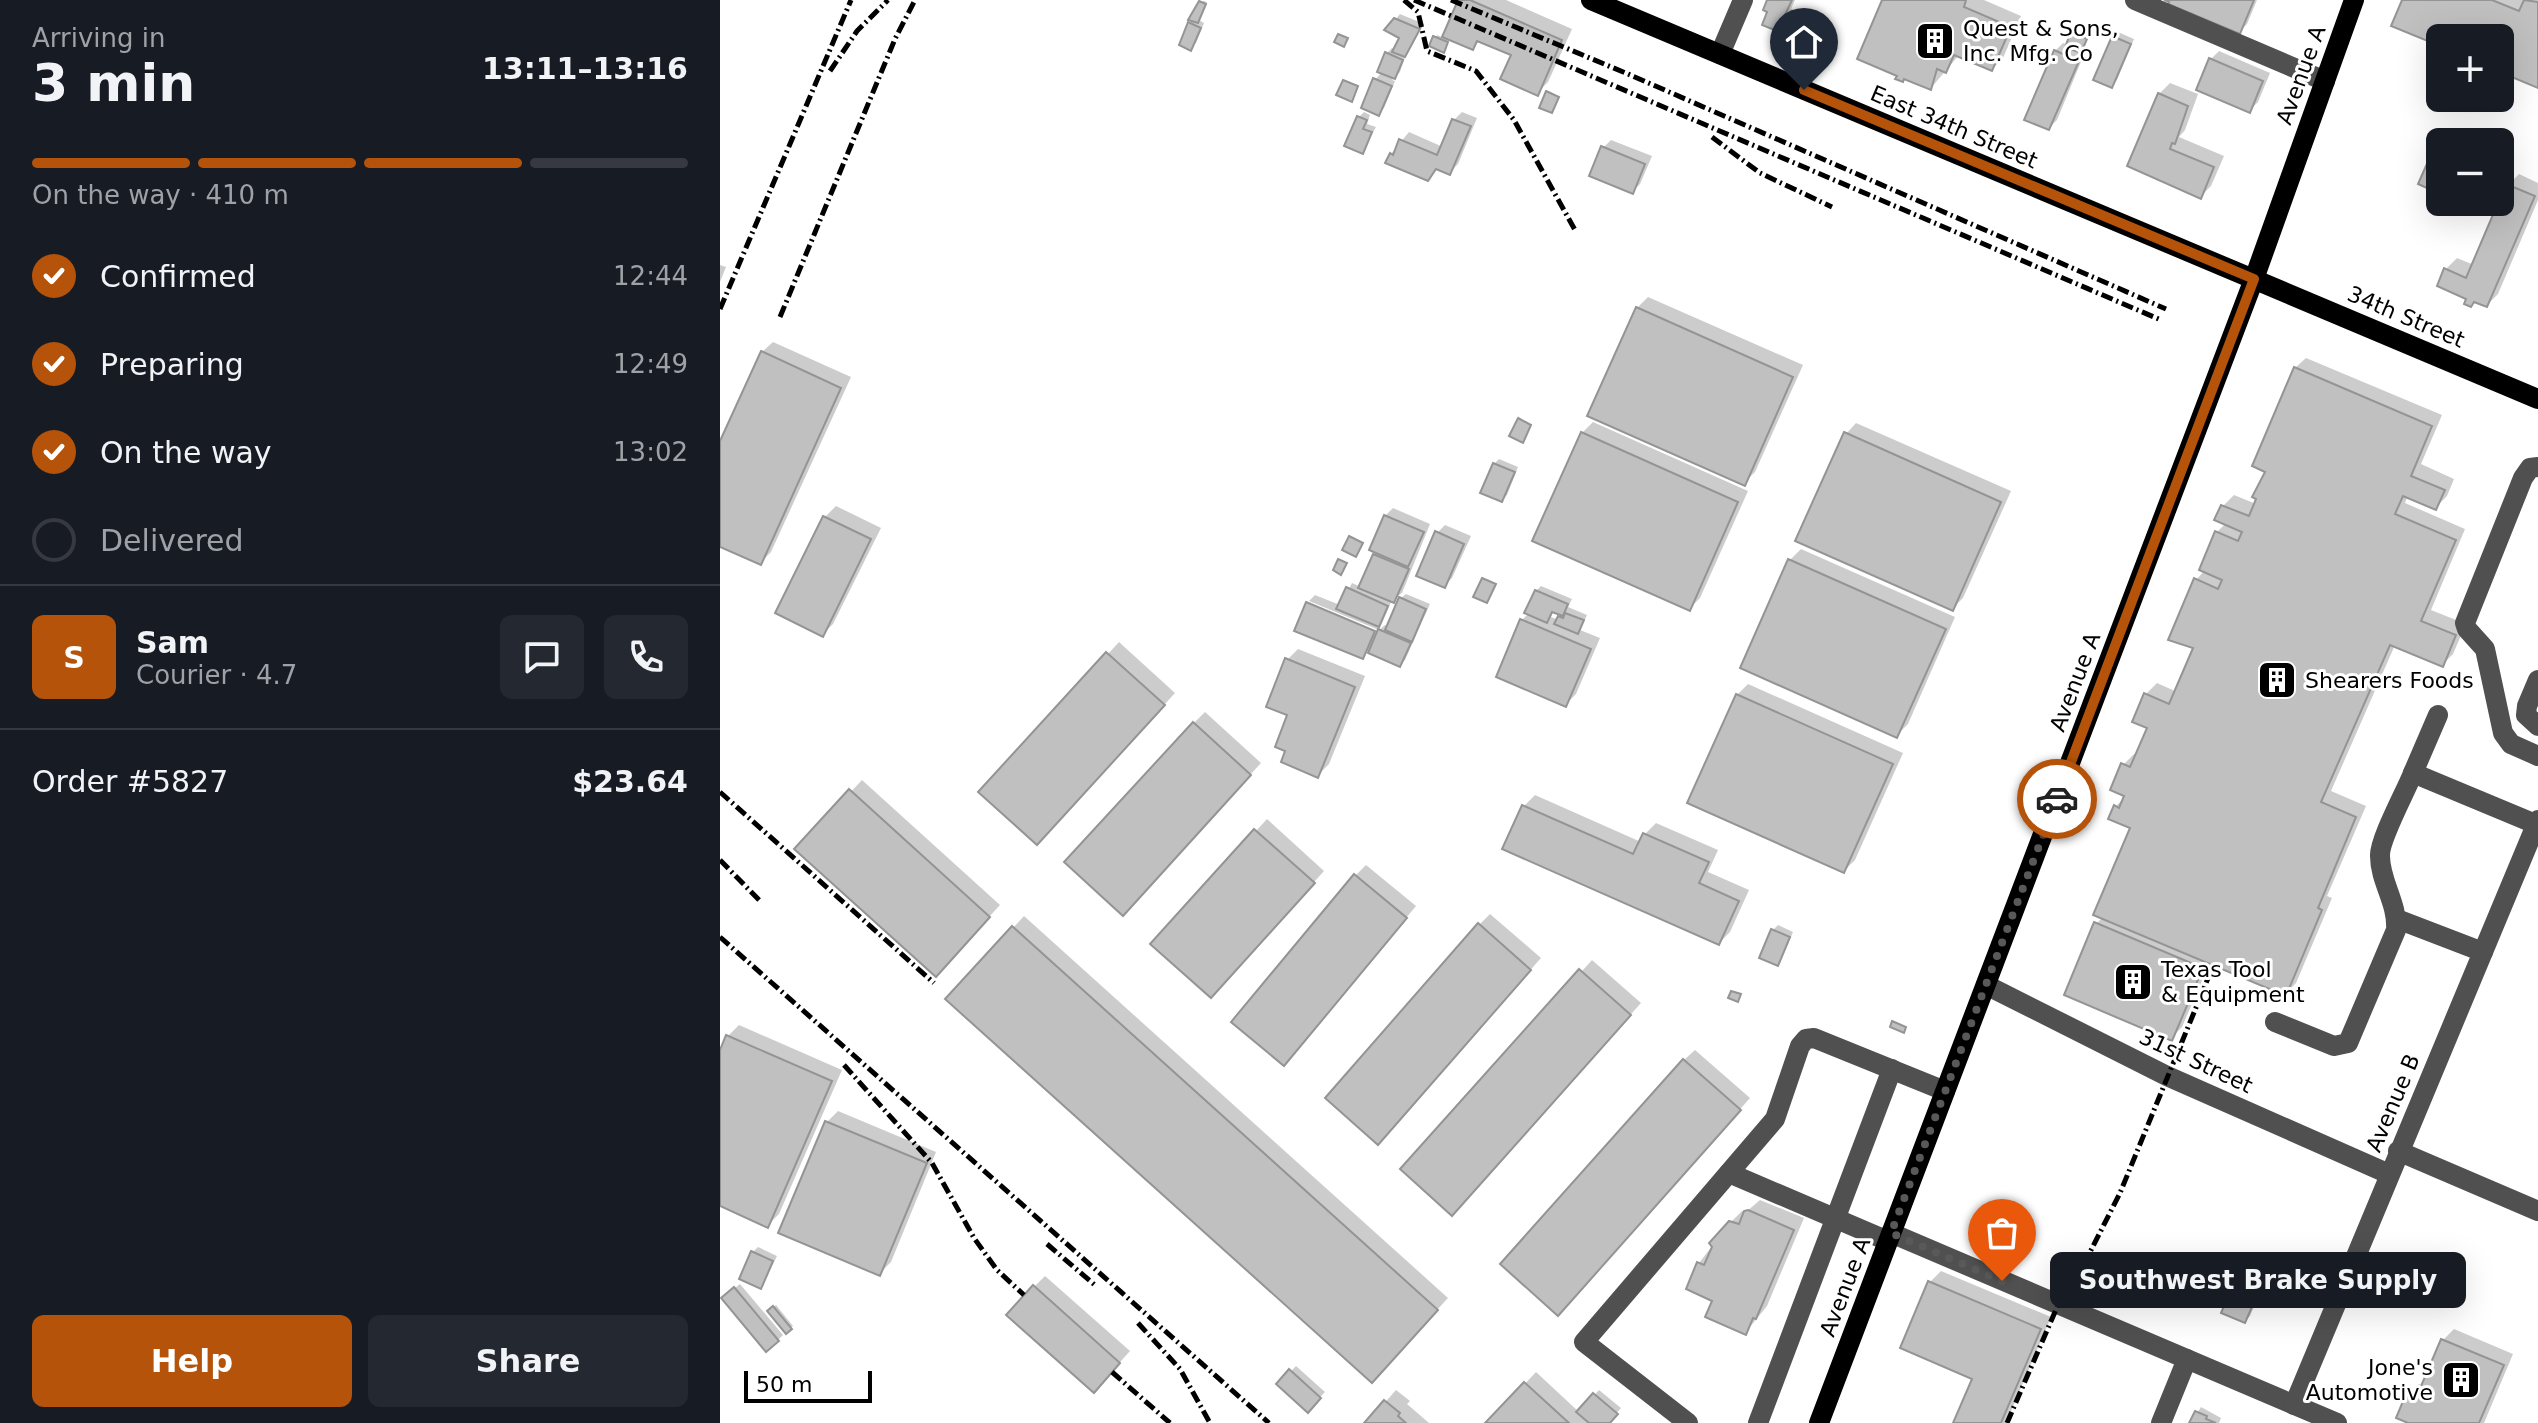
<!DOCTYPE html>
<html lang="en">
<head>
<meta charset="utf-8">
<style>
  :root { --surface:#171b24; --page:#242831; --text:#f1f3f6; --muted:#9ea1a6; --line:#363941; --accent:#b45309 }
  body { margin:0; font-family:"DejaVu Sans",sans-serif; background:var(--page); color:var(--text); height:100vh; display:flex; flex-direction:column; font-size:30px; white-space:nowrap }
  * { box-sizing:border-box; margin:0 }
  p { font-size:26px; color:var(--muted) }
  .icon { flex:none; width:44px; height:44px; fill:none; stroke:currentColor; stroke-width:2; stroke-linecap:round; stroke-linejoin:round }
  .map { position:relative; flex:1; overflow:hidden }
  .details { display:flex; flex-direction:column; background:var(--surface); width:720px }
  .details>* { flex:none }
  .fabs { position:absolute; left:1706px; top:24px; display:grid; gap:16px }
  .fabs a { display:grid; place-items:center; width:88px; height:88px; border-radius:12px; background:var(--surface); box-shadow:0 8px 32px #0002; font-size:40px }
  .scale { position:absolute; left:24px; bottom:20px; width:128px; box-sizing:border-box; padding-left:8px; border:4px solid #000; border-top:0; font-size:22px; line-height:28px; white-space:nowrap; color:#000; -webkit-text-stroke:6px #fff; paint-order:stroke }
  .pin { position:absolute; display:grid; place-items:center; width:68px; height:68px; color:#fff; margin:-82px -34px; border-radius:50% 50% 50% 0; rotate:-45deg; box-shadow:0 0 8px #0007 }
  .pin .icon { rotate:45deg }
  .courier { position:absolute; display:grid; place-items:center; width:80px; height:80px; margin:-40px; border:6px solid #b45309; border-radius:50%; background:#fff; color:#222; box-shadow:0 2px 10px #0007 }
  .bubble { position:absolute; height:56px; border-radius:12px; background:var(--surface); box-shadow:0 8px 32px #0002; font-size:26px; font-weight:600; line-height:56px; text-align:center }
  .overview em { font-style:normal; font-weight:600 }
  .overview div { display:flex; flex-direction:column-reverse }
  .overview { display:flex; align-items:center; justify-content:space-between; height:136px; padding:0 32px }
  h1 { font-size:52px; font-weight:600; line-height:60px }
  .bar { display:grid; grid-template-columns:repeat(4,1fr); gap:12px 8px; align-content:center; height:96px; padding:0 32px }
  .bar i { height:10px; border-radius:6px; background:var(--line) }
  .bar .selected { background:var(--accent) }
  .bar p { grid-column:span 4 }
  .line { display:flex; align-items:center; gap:20px; padding:0 32px; border-top:2px solid var(--line) }
  .line div { flex:1 }
  .round { display:grid; place-items:center; flex:none; width:84px; height:84px; border-radius:12px; background:var(--page) }
  ol { padding:0 32px; list-style:none }
  li { display:flex; align-items:center; gap:24px; height:88px }
  li p { margin-inline-start:auto }
  li .icon { padding:8px; border-radius:50%; background:var(--accent); color:#fff; stroke-width:4 }
  li:last-child { color:var(--muted) }
  li i { width:44px; height:44px; border:4px solid var(--line); border-radius:50% }
  .button { display:flex; gap:16px; margin-top:auto; padding:16px 32px }
  .button a { flex:1; height:92px; border-radius:12px; background:var(--accent); color:#fff; font-size:32px; font-weight:600; line-height:92px; text-align:center }
  .button a+a { background:var(--page); color:var(--text) }
  main { display:flex; flex:1; min-height:0 }
  .map>svg:first-child { display:block }
  .shadow { fill:#0003; fill-rule:evenodd }
  .building { fill:#c0c0c0; stroke:#949494; stroke-width:2 }
  .lines { fill:none; stroke-linecap:round; stroke-linejoin:round }
  .minor { stroke:#505050; stroke-width:20 }
  .major { stroke:#000; stroke-width:20 }
  .rail { stroke:#000; stroke-width:5; stroke-dasharray:12 4 2 4; stroke-linecap:butt }
  .done { stroke:#595959; stroke-width:8; stroke-dasharray:0 14.4 }
  .route { stroke:#b45309; stroke-width:10 }
  .labels { text-anchor:middle; dominant-baseline:central; stroke-width:6; stroke-linejoin:round; paint-order:stroke }
  .poi-label { font-size:22px; fill:#000; stroke:#fff; text-anchor:start }
  .street-label { font-size:22px; fill:#000; stroke:#fff }
</style>
</head>
<body>
<main>
<section class="details">
<div class="overview"><div><h1>3 min</h1><p>Arriving in</p></div><em>13:11–13:16</em></div>
<div class="bar"><i class="selected"></i><i class="selected"></i><i class="selected"></i><i></i><p>On the way · 410 m</p></div>
<ol>
<li><svg class="icon" aria-label="check" viewBox="0 0 24 24"><path d="M5 12l5 5 9-10"/></svg>Confirmed<p>12:44</p></li>
<li><svg class="icon" aria-label="check" viewBox="0 0 24 24"><path d="M5 12l5 5 9-10"/></svg>Preparing<p>12:49</p></li>
<li><svg class="icon" aria-label="check" viewBox="0 0 24 24"><path d="M5 12l5 5 9-10"/></svg>On the way<p>13:02</p></li>
<li><i></i>Delivered</li>
</ol>
<div class="line" style="height:144px"><b class="round" style="background:var(--accent);color:#fff">S</b><div><b>Sam</b><p>Courier · 4.7</p></div><a class="round"><svg class="icon" aria-label="chat" viewBox="0 0 24 24"><path d="M4 5h16v11H9l-5 4z"/></svg></a><a class="round"><svg class="icon" aria-label="phone" viewBox="0 0 24 24"><path d="M5 4h4l2 5-3 2q2 4 5 5l2-3 5 2v4C11 20 4 13 5 4z"/></svg></a></div>
<div class="line" style="height:104px"><div>Order #5827</div><b>$23.64</b></div>
<div class="button"><a>Help</a><a>Share</a></div>
</section>
<div class="map">
<svg width="1818" height="1423" viewBox="0 0 1818 1423">
  <rect width="100%" height="100%" fill="#fff"/>
  <!-- shadow -->
  <g class="shadow">
    <path d="M740 0H786L852 29 828 82 817 93 793 54 760 40 752 48 730 38 725 49 711 45 717 35 724 38Z"/>
    <path d="M1049 0H1075L1071 9 1074 10 1069 23 1061 31 1050 10Z"/>
    <path d="M1164 0H1264L1301 16 1283 58 1272 69 1239 55 1211 88Z"/>
    <path d="M1449 0H1537L1527 24 1519 32Z"/>
    <path d="M1684 0H1818V86L1780 70V38H1720V44Z"/>
    <path d="M483 1 487 2 479 20 484 23 476 43 471 48 470 23Z"/>
    <path d="M680 14 704 24 686 54 680 72 672 80 675 81 664 108 659 113 655 80 662 72 667 53 672 48 675 50 681 37 675 20Z"/>
    <path d="M1355 31 1368 37 1362 51 1365 52 1337 120 1329 128 1335 51 1343 43 1348 45Z"/>
    <path d="M1398 32 1414 39 1397 80 1392 85 1393 37Z"/>
    <path d="M1499 51 1550 73 1538 102 1530 110 1491 59Z"/>
    <path d="M1450 83 1478 94 1465 130 1459 137 1504 156 1491 186 1480 197 1409 165 1439 94Z"/>
    <path d="M644 112 650 115 647 124 656 127 642 152 639 117Z"/>
    <path d="M742 112 757 118 738 164 730 172 718 167 707 179 671 154 689 132 723 147 734 120Z"/>
    <path d="M1726 134 1745 142H1720V191L1718 142Z"/>
    <path d="M891 140 932 156 920 184 912 192 883 148Z"/>
    <path d="M1799 174 1818 183V200L1778 294 1767 305 1749 297 1726 269 1737 258 1754 265 1788 185Z"/>
    <path d="M0 265 6 267 0 282Z"/>
    <path d="M928 297 1083 365 1035 472 1024 483 917 308Z"/>
    <path d="M53 342 131 377 51 552 40 563 0 545V446L42 352Z"/>
    <path d="M1586 358 1722 415 1701 464 1734 479 1727 496 1716 507 1688 495 1685 503 1745 529 1711 610 1746 624 1733 654 1722 665 1675 645 1611 791 1646 806 1607 896 1612 898 1576 983 1565 994 1490 962 1462 1027 1451 1038 1376 924 1383 917 1412 827 1395 807 1407 795 1403 765 1414 754 1417 755 1430 727 1426 694 1437 683 1457 692 1475 647 1476 580 1485 570 1497 532 1506 523 1503 506 1514 495 1536 504 1548 471 1575 368Z"/>
    <path d="M873 422 1028 491 980 598 969 609 862 433Z"/>
    <path d="M1136 423 1291 491 1243 598 1232 609 1126 434Z"/>
    <path d="M779 459 798 467 787 495 782 500 774 464Z"/>
    <path d="M116 506 161 528 113 624 102 635 58 612 105 517Z"/>
    <path d="M673 508 710 524 682 593 672 600 659 630 589 601 595 595 620 605 632 583 641 587 656 551 665 516Z"/>
    <path d="M725 525 751 536 732 578 724 586 717 533Z"/>
    <path d="M1081 549 1235 617 1188 724 1177 735 1070 560Z"/>
    <path d="M821 586 852 599 848 607 867 615 860 630 880 638 856 694 845 705 802 620 809 613 816 591ZM834 610 842 614 839 620 831 617Z"/>
    <path d="M686 594 710 604 685 660 680 665 648 651 643 657 576 629 588 602V605L664 636 665 633 659 630 665 625 669 627 681 598Z"/>
    <path d="M399 642 455 693 328 832 261 792Z"/>
    <path d="M578 649 645 676 609 764 598 775 568 750 570 714 567 660Z"/>
    <path d="M1028 684 1183 753 1135 860 1124 871 1017 695Z"/>
    <path d="M485 712 541 763 414 902 474 723Z"/>
    <path d="M142 780 280 905 226 964 77 849Z"/>
    <path d="M815 795 921 842 925 834 936 823 998 850 988 872 1029 890 1010 932 999 943 804 806Z"/>
    <path d="M547 819 604 871 502 985 433 944Z"/>
    <path d="M646 865 696 906 575 1052 635 876Z"/>
    <path d="M770 914 821 958 669 1131 759 925Z"/>
    <path d="M304 916 728 1298 663 1369 228 999Z"/>
    <path d="M1058 925 1073 932 1062 958 1057 963 1053 930Z"/>
    <path d="M872 960 921 1003 743 1202 683 1169Z"/>
    <path d="M19 1025 122 1070 59 1214 48 1225 0 1204V1055L8 1036Z"/>
    <path d="M975 1050 1030 1098 849 1302 964 1060Z"/>
    <path d="M118 1111 216 1152 171 1262 160 1273 107 1122Z"/>
    <path d="M1040 1200 1084 1218 1047 1306 1026 1332 995 1300 979 1263 1010 1223 1022 1211 1026 1212Z"/>
    <path d="M38 1247 57 1256 45 1281 40 1286 33 1252Z"/>
    <path d="M1221 1271 1331 1317 1286 1423H1235L1254 1378 1182 1347 1210 1282Z"/>
    <path d="M1524 1272 1545 1281 1530 1316 1525 1321 1504 1312 1519 1277Z"/>
    <path d="M325 1276 410 1351 385 1379 314 1287Z"/>
    <path d="M20 1284 63 1335 58 1340 9 1293Z"/>
    <path d="M56 1305 73 1326 66 1332 50 1311Z"/>
    <path d="M1734 1329 1793 1354 1764 1423H1693L1688 1395 1699 1384 1703 1386 1723 1340Z"/>
    <path d="M576 1366 605 1392 588 1410 559 1384Z"/>
    <path d="M816 1372 859 1412 879 1390 901 1408 888 1423H768Z"/>
    <path d="M676 1390 690 1401 687 1404 709 1423H647Z"/>
    <path d="M1481 1407 1501 1418 1499 1423H1471Z"/>
  </g>
  <!-- building -->
  <g class="building">
    <path d="M738 0H750L842 40 818 96 780 79 791 55 757 41 753 50 722 37Z"/>
    <path d="M1047 0H1072L1064 17 1068 19 1062 33 1042 25 1047 12 1043 10Z"/>
    <path d="M1162 0H1246L1244 7 1291 27 1272 71 1234 55 1226 73 1217 69 1211 90 1184 79 1183 82 1175 79 1177 76 1137 59Z"/>
    <path d="M1444 0H1534L1520 34 1448 4 1449 2Z"/>
    <path d="M1682 0H1772L1799 11 1804 0 1818 2V88L1780 72V38H1720V46L1671 26Z"/>
    <path d="M479 1 486 4 478 23 468 20Z"/>
    <path d="M674 18 700 29 685 57 672 52 679 38 664 30Z"/>
    <path d="M468 22 481 28 471 51 459 45Z"/>
    <path d="M1351 32 1367 39 1361 53 1345 47Z"/>
    <path d="M618 34 628 38 624 47 614 42Z"/>
    <path d="M713 36 728 42 724 53 709 46Z"/>
    <path d="M1392 36 1411 44 1392 88 1373 80Z"/>
    <path d="M1334 50 1359 61 1329 130 1304 120Z"/>
    <path d="M665 52 683 60 675 79 657 72Z"/>
    <path d="M1489 58 1543 81 1530 113 1476 90Z"/>
    <path d="M653 78 672 86 659 116 641 108Z"/>
    <path d="M623 80 638 86 632 102 616 95Z"/>
    <path d="M826 91 839 97 832 113 819 108Z"/>
    <path d="M1438 93 1468 106 1455 144 1452 143 1450 149 1494 167 1481 199 1407 166Z"/>
    <path d="M637 116 647 120 643 129 652 132 643 154 624 146Z"/>
    <path d="M732 119 751 126 730 175 716 169 708 181 665 163 670 153 673 155 679 139 717 155Z"/>
    <path d="M1717 141 1720 142V194L1698 184Z"/>
    <path d="M881 146 925 164 913 194 869 176Z"/>
    <path d="M1786 184 1815 196 1767 307 1754 302 1751 307 1744 304 1746 299 1717 286 1724 268 1746 278Z"/>
    <path d="M916 307 1073 377 1025 486 867 416Z"/>
    <path d="M41 351 121 388 41 565 0 547V441Z"/>
    <path d="M1574 367 1712 426 1691 476 1725 490 1716 510 1683 496 1675 514 1736 540 1701 621 1736 635 1723 667 1670 645 1601 802 1636 817 1598 908 1602 910 1566 996 1373 915 1410 828 1388 819 1394 805 1399 808 1404 796 1390 790 1401 763 1410 767 1427 728 1412 722 1424 693 1449 704 1473 648 1448 640 1474 578 1498 589 1502 580 1479 570 1495 531 1518 541 1522 532 1494 520 1501 505 1529 516 1536 499 1532 497 1545 472 1532 466Z"/>
    <path d="M798 418 811 425 803 443 789 436Z"/>
    <path d="M861 432 1018 502 970 611 812 541Z"/>
    <path d="M1124 432 1281 502 1233 611 1075 541Z"/>
    <path d="M773 463 795 472 782 502 760 493Z"/>
    <path d="M664 515 704 532 688 567 649 550Z"/>
    <path d="M103 516 151 539 103 637 55 613Z"/>
    <path d="M715 531 744 544 725 588 696 576Z"/>
    <path d="M629 536 643 543 636 557 622 550Z"/>
    <path d="M653 554 689 569 674 603 638 588Z"/>
    <path d="M618 559 627 563 621 575 613 570Z"/>
    <path d="M1068 559 1226 629 1177 738 1020 668Z"/>
    <path d="M762 578 776 584 767 603 753 597Z"/>
    <path d="M626 587 668 606 659 627 616 609Z"/>
    <path d="M815 590 848 604 843 616 832 612 827 623 804 613Z"/>
    <path d="M679 597 706 609 692 642 665 630Z"/>
    <path d="M586 602 655 631 643 659 574 631Z"/>
    <path d="M845 613 864 620 858 634 834 624 838 616 843 618Z"/>
    <path d="M800 619 871 649 846 707 776 677Z"/>
    <path d="M658 629 691 643 680 667 648 653Z"/>
    <path d="M386 652 445 705 317 845 258 792Z"/>
    <path d="M565 658 635 687 598 778 561 762 565 751 555 747 567 715 546 707Z"/>
    <path d="M1016 694 1173 764 1124 873 967 803Z"/>
    <path d="M473 722 531 775 403 916 344 862Z"/>
    <path d="M129 789 270 917 216 977 74 849Z"/>
    <path d="M802 805 913 854 923 833 989 862 979 883 1019 901 999 945 782 849Z"/>
    <path d="M534 829 595 883 491 998 430 944Z"/>
    <path d="M634 874 687 918 564 1066 511 1022Z"/>
    <path d="M1374 922 1483 968 1452 1041 1344 995Z"/>
    <path d="M758 923 811 970 658 1145 605 1098Z"/>
    <path d="M292 926 718 1310 652 1383 225 999Z"/>
    <path d="M1051 929 1070 937 1058 966 1039 958Z"/>
    <path d="M859 969 911 1015 732 1216 680 1169Z"/>
    <path d="M1011 991 1021 994 1018 1002 1008 998Z"/>
    <path d="M1172 1021 1186 1027 1184 1033 1170 1027Z"/>
    <path d="M6 1035 112 1081 48 1228 0 1206V1050Z"/>
    <path d="M963 1059 1021 1110 838 1316 780 1264Z"/>
    <path d="M105 1121 207 1163 160 1276 58 1233Z"/>
    <path d="M1028 1210 1074 1230 1036 1319 1033 1318 1026 1335 985 1317 992 1301 966 1289 977 1262 984 1265 992 1247 989 1243 1009 1221 1019 1224 1024 1211Z"/>
    <path d="M31 1251 53 1261 41 1289 19 1279Z"/>
    <path d="M1517 1276 1541 1286 1525 1323 1501 1313Z"/>
    <path d="M1208 1281 1321 1329 1281 1423H1233L1252 1379 1180 1348Z"/>
    <path d="M313 1285 400 1363 374 1393 286 1315Z"/>
    <path d="M14 1287 59 1341 46 1352 1 1298Z"/>
    <path d="M53 1306 72 1329 66 1334 47 1311Z"/>
    <path d="M1721 1339 1784 1365 1759 1423H1688L1676 1418 1686 1394 1696 1398Z"/>
    <path d="M569 1369 601 1398 588 1413 556 1384Z"/>
    <path d="M804 1382 849 1423H765Z"/>
    <path d="M873 1393 898 1414 890 1423H869L856 1412Z"/>
    <path d="M664 1400 680 1413 678 1416 686 1423H644Z"/>
    <path d="M1475 1411 1487 1416 1486 1419 1496 1423H1469Z"/>
  </g>
  <g class="lines">
    <!-- minor -->
    <g class="minor">
      <path d="M1415 0 1605 81"/>
      <path d="M1000 54 1023 0"/>
      <path d="M1818 467 1810 468 1803 478 1745 623 1747 629 1765 649 1783 733 1791 744 1818 756"/>
      <path d="M1818 680 1807 706 1806 715 1818 726"/>
      <path d="M1693 773 1718 715"/>
      <path d="M1677 919 1763 952"/>
      <path d="M1266 985 1447 1076 1669 1174"/>
      <path d="M1555 1022 1614 1046 1628 1043 1676 930C1678 903 1660 882 1660 856 1659 840 1686 791 1693 773L1818 825"/>
      <path d="M1678 1151 1818 1211"/>
      <path d="M1009 1173 1168 1241"/>
      <path d="M1171 1233 1617 1423"/>
      <path d="M1574 1405 1818 820"/>
      <path d="M968 1423 864 1342 1055 1119 1080 1046 1086 1039 1094 1038 1225 1091"/>
      <path d="M1038 1423 1172 1069"/>
      <path d="M1441 1423 1467 1359"/>
    </g>
    <!-- major -->
    <g class="major">
      <path d="M871 0 1818 399"/>
      <path d="M1099 1423 1534 279 1634 0"/>
    </g>
    <!-- rail -->
    <g class="rail">
      <path d="M684 0 698 12 707 51 756 71 794 120 855 230"/>
      <path d="M694 0 1441 320"/>
      <path d="M731 0 908 74 1446 309"/>
      <path d="M110 71 137 31 168 0"/>
      <path d="M992 137 1040 173 1112 207"/>
      <path d="M0 309 131 0"/>
      <path d="M60 317 175 39 195 0"/>
      <path d="M0 792 214 983"/>
      <path d="M0 860 40 901"/>
      <path d="M0 937 549 1423"/>
      <path d="M124 1065 212 1163 254 1238 277 1270 304 1295"/>
      <path d="M327 1244 376 1286"/>
      <path d="M418 1323 460 1369 490 1423"/>
      <path d="M392 1372 450 1423"/>
      <path d="M1287 1423 1338 1305 1366 1260 1400 1193 1491 971"/>
    </g>
  </g>
  <g class="lines">
    <!-- done -->
    <path class="done" d="M1282 1281 1171 1233 1337 799"/>
    <!-- route -->
    <path class="route" d="M1084 90 1534 279 1337 799"/>
  </g>
  <!-- icons -->
  <defs>
    <g id="building-square" transform="scale(2)"><rect x="-9" y="-9" width="18" height="18" rx="4" fill="#000" stroke="#fff"/><path d="M-4-6H4V6H1V3H-1V6H-4ZM-2.5-4.3h1.7v1.8h-1.7ZM.8-4.3h1.7v1.8H.8ZM-2.5-1h1.7V.8h-1.7ZM.8-1h1.7V.8H.8Z" fill="#fff"/></g>
  </defs>
  <g fill-rule="evenodd">
    <use href="#building-square" x="1215" y="41"/>
    <use href="#building-square" x="1557" y="680"/>
    <use href="#building-square" x="1413" y="982"/>
    <use href="#building-square" x="1741" y="1380"/>
  </g>
  <g class="labels">
    <!-- poi labels -->
    <g class="poi-label">
      <text x="1243" y="28">Quest &amp; Sons,<tspan x="1243" dy="25">Inc. Mfg. Co</tspan></text>
      <text x="1585" y="680">Shearers Foods</text>
      <text x="1441" y="969">Texas Tool<tspan x="1441" dy="25">&amp; Equipment</tspan></text>
      <text x="1713" y="1367" text-anchor="end">Jone's<tspan x="1713" dy="25">Automotive</tspan></text>
    </g>
    <!-- street labels -->
    <g class="street-label">
      <text transform="translate(1581 75) rotate(-70)">Avenue A</text>
      <text transform="translate(1234 127) rotate(23)">East 34th Street</text>
      <text transform="translate(1686 317) rotate(23)">34th Street</text>
      <text transform="translate(1355 682) rotate(-69)">Avenue A</text>
      <text transform="translate(1476 1061) rotate(25)">31st Street</text>
      <text transform="translate(1673 1103) rotate(-67)">Avenue B</text>
      <text transform="translate(1125 1287) rotate(-69)">Avenue A</text>
    </g>
  </g>
</svg>
<div class="fabs">
<a>+</a>
<a>−</a>
</div>
<div class="scale">50 m</div>
<div class="pin" style="left:1282px;top:1281px;background:#ea580c"><svg class="icon" aria-label="bag" viewBox="0 0 24 24"><path d="M5 8h14l-1 12H6zM9 8a3 3 0 0 1 6 0"/></svg></div>
<div class="pin" style="left:1084px;top:90px;background:#1f2937"><svg class="icon" aria-label="home" viewBox="0 0 24 24"><path d="M3 11l9-7 9 7M6 9v11h12V9"/></svg></div>
<div class="courier" style="left:1337px;top:799px"><svg class="icon" aria-label="car" viewBox="0 0 24 24"><path d="M5 17H2v-5l4-1 3-4h7l3 4 3 1v5h-3M9 17h6M6 11h13"/><circle cx="7" cy="17" r="2"/><circle cx="17" cy="17" r="2"/></svg></div>
<div class="bubble" style="left:1330px;top:1252px;width:416px">Southwest Brake Supply</div>
</div>
</main>
</body>
</html>
